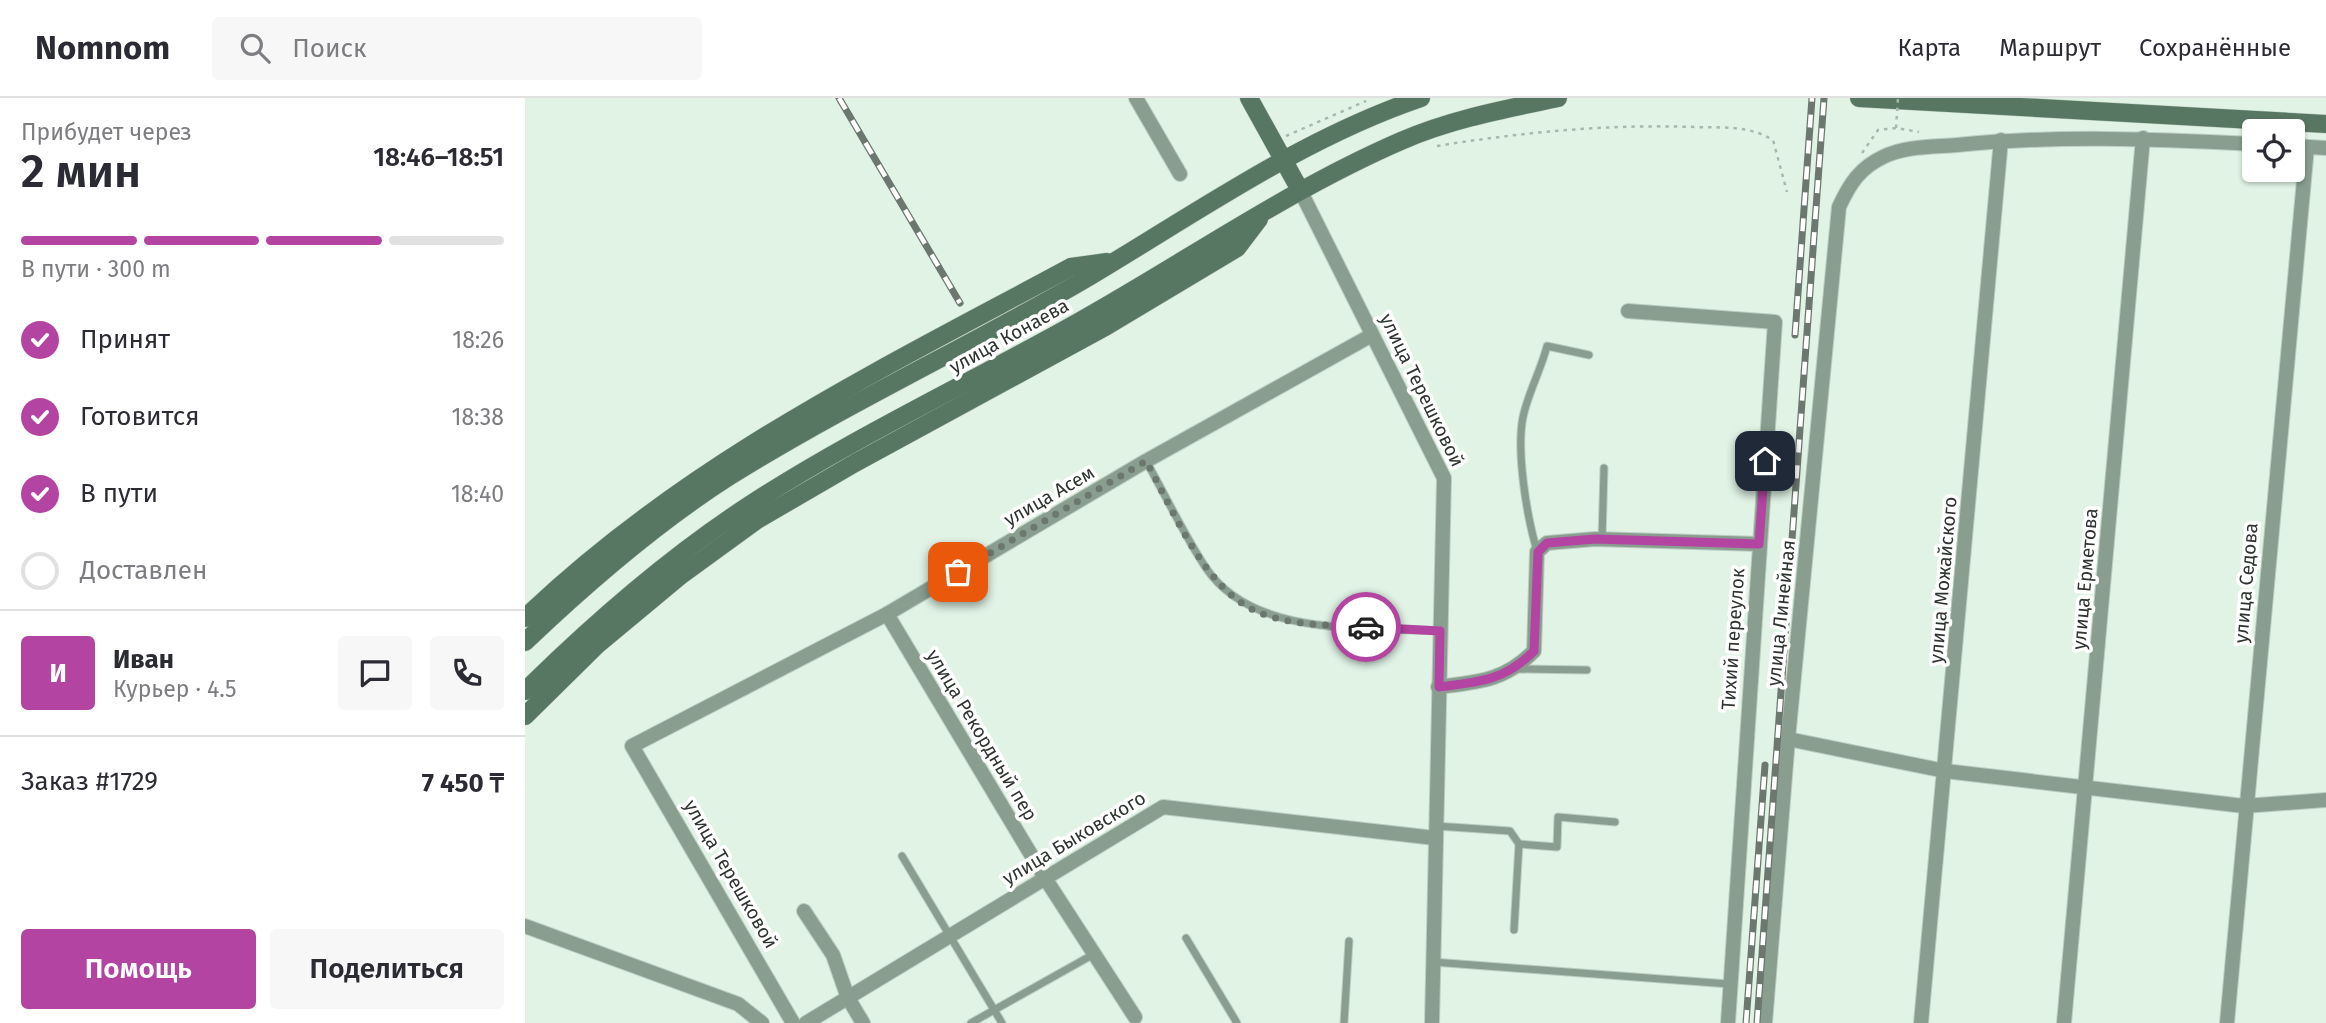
<!DOCTYPE html>
<html lang="ru">
<head>
<meta charset="utf-8">
<style>
  :root { --surface:#fff; --page:#f7f7f7; --text:#2b2b33; --muted:#7c7c81; --line:#e1e1e2; --accent:#b444a1 }
  body { margin:0; font-family:"Fira Sans",sans-serif; background:var(--page); color:var(--text); height:100vh; display:flex; flex-direction:column; font-size:26px; white-space:nowrap }
  * { box-sizing:border-box; margin:0 }
  p { font-size:23px; color:var(--muted) }
  .icon { flex:none; width:38px; height:38px; fill:none; stroke:currentColor; stroke-width:2; stroke-linecap:round; stroke-linejoin:round }
  .map { position:relative; flex:1; overflow:hidden }
  .drawer { display:flex; flex-direction:column; background:var(--surface); width:525px }
  .drawer>* { flex:none }
  .fabs { position:absolute; left:1717px; top:21px; display:grid; gap:14px }
  .fabs a { display:grid; place-items:center; width:63px; height:63px; border-radius:7px; background:var(--surface); box-shadow:0 2px 5px #0004; font-size:35px }
  .pin { position:absolute; display:grid; place-items:center; width:60px; height:60px; color:#fff; margin:-30px; border-radius:14px; box-shadow:0 4px 10px #0006 }
  .courier { position:absolute; display:grid; place-items:center; width:70px; height:70px; margin:-35px; border:5px solid #b444a1; border-radius:50%; background:#fff; color:#222; box-shadow:0 2px 9px #0007 }
  .headline em { font-style:normal; font-weight:600 }
  .headline div { display:flex; flex-direction:column-reverse }
  .headline { display:flex; align-items:center; justify-content:space-between; height:119px; padding:0 21px }
  h1 { font-size:46px; font-weight:600; line-height:52px }
  .bar { display:grid; grid-template-columns:repeat(4,1fr); gap:10px 7px; align-content:center; height:84px; padding:0 21px }
  .bar i { height:9px; border-radius:5px; background:var(--line) }
  .bar .on { background:var(--accent) }
  .bar p { grid-column:span 4 }
  .line { display:flex; align-items:center; gap:18px; padding:0 21px; border-top:2px solid var(--line) }
  .line div { flex:1 }
  .round { display:grid; place-items:center; flex:none; width:74px; height:74px; border-radius:7px; background:var(--page) }
  ol { padding:0 21px; list-style:none }
  li { display:flex; align-items:center; gap:21px; height:77px }
  li p { margin-inline-start:auto }
  li .icon { padding:7px; border-radius:50%; background:var(--accent); color:#fff; stroke-width:4 }
  li:last-child { color:var(--muted) }
  li i { width:38px; height:38px; border:4px solid var(--line); border-radius:50% }
  .cta { display:flex; gap:14px; margin-top:auto; padding:14px 21px }
  .cta a { flex:1; height:80px; border-radius:7px; background:var(--accent); color:#fff; font-size:28px; font-weight:600; line-height:80px; text-align:center }
  .cta a+a { background:var(--page); color:var(--text) }
  header { display:flex; align-items:center; gap:42px; box-sizing:border-box; height:98px; padding:0 35px; background:var(--surface); border-bottom:2px solid var(--line) }
  header strong { font-size:33px }
  nav { display:flex; gap:38px; margin-inline-start:auto; font-size:24px }
  .search { width:490px; height:63px; background:var(--page); display:flex; align-items:center; gap:18px; box-sizing:border-box; padding:0 24px; border-radius:7px; color:var(--muted); font-size:26px }
  main { display:flex; flex:1; min-height:0 }
  .map>svg:first-child { display:block }
  .lines { fill:none; stroke-linecap:round; stroke-linejoin:round }
  .lane-casing { stroke:#bccdc1; stroke-width:9 }
  .street-casing { stroke:#bccdc1; stroke-width:16 }
  .secondary-casing { stroke:#bccdc1; stroke-width:19 }
  .path { stroke:#a9b8ad; stroke-width:2.5; stroke-dasharray:3.5 5; stroke-linecap:butt }
  .lane { stroke:#899e8f; stroke-width:7 }
  .street { stroke:#899e8f; stroke-width:14 }
  .secondary { stroke:#587762; stroke-width:18 }
  .rail-casing { stroke:#6c776f; stroke-width:7 }
  .rail { stroke:#fff; stroke-width:4.5; stroke-dasharray:13; stroke-linecap:butt }
  .path-bridge { stroke:#a9b8ad; stroke-width:2.5; stroke-dasharray:3.5 5; stroke-linecap:butt }
  .done { stroke:#6c786f; stroke-width:7; stroke-dasharray:0 12.6 }
  .route { stroke:#b444a1; stroke-width:9 }
  .labels { text-anchor:middle; dominant-baseline:central; stroke-width:7; stroke-linejoin:round; paint-order:stroke }
  .street-label { font-size:19px; fill:#2e3530; stroke:#fff }
</style>
</head>
<body>
<header>
<strong>Nomnom</strong>
<div class="search"><svg class="icon" aria-label="search" viewBox="0 0 24 24"><circle cx="10" cy="10" r="6"/><path d="M15 15l6 6"/></svg>Поиск</div>
<nav><a>Карта</a><a>Маршрут</a><a>Сохранённые</a></nav>
</header>
<main>
<section class="drawer">
<div class="headline"><div><h1>2 мин</h1><p>Прибудет через</p></div><em>18:46–18:51</em></div>
<div class="bar"><i class="on"></i><i class="on"></i><i class="on"></i><i></i><p>В пути · 300 m</p></div>
<ol>
<li><svg class="icon" aria-label="check" viewBox="0 0 24 24"><path d="M5 12l5 5 9-10"/></svg>Принят<p>18:26</p></li>
<li><svg class="icon" aria-label="check" viewBox="0 0 24 24"><path d="M5 12l5 5 9-10"/></svg>Готовится<p>18:38</p></li>
<li><svg class="icon" aria-label="check" viewBox="0 0 24 24"><path d="M5 12l5 5 9-10"/></svg>В пути<p>18:40</p></li>
<li><i></i>Доставлен</li>
</ol>
<div class="line" style="height:126px"><b class="round" style="background:var(--accent);color:#fff">И</b><div><b>Иван</b><p>Курьер · 4.5</p></div><a class="round"><svg class="icon" aria-label="chat" viewBox="0 0 24 24"><path d="M4 5h16v11H9l-5 4z"/></svg></a><a class="round"><svg class="icon" aria-label="phone" viewBox="0 0 24 24"><path d="M5 4h4l2 5-3 2q2 4 5 5l2-3 5 2v4C11 20 4 13 5 4z"/></svg></a></div>
<div class="line" style="height:91px"><div>Заказ #1729</div><b>7 450 ₸</b></div>
<div class="cta"><a>Помощь</a><a>Поделиться</a></div>
</section>
<div class="map">
<svg width="1801" height="925" viewBox="0 0 1801 925">
  <rect width="100%" height="100%" fill="#e0f3e5"/>
  <g class="lines">
    <!-- lane casing -->
    <g class="lane-casing">
      <g id="lane">
        <path d="M621 363C641 398 659 437 681 470 728 540 841 529 915 533"/>
        <path d="M1077 441 1079 370"/>
        <path d="M1012 453C1002 419 991 354 998 319 1003 295 1016 272 1022 248L1064 257"/>
        <path d="M991 571 1062 572"/>
        <path d="M911 728 985 733 994 746 989 832"/>
        <path d="M994 746 1032 749 1033 719 1090 724"/>
        <path d="M377 758 477 925"/>
        <path d="M661 840 712 925"/>
        <path d="M908 864 1204 886"/>
        <path d="M446 925 569 856"/>
        <path d="M819 925 824 843"/>
      </g>
    </g>
    <!-- street casing -->
    <g class="street-casing">
      <g id="street">
        <path d="M611 0 655 76"/>
        <path d="M1768 48 1801 50"/>
        <path d="M775 92 919 380 907 925"/>
        <path d="M1103 213 1250 224 1203 925"/>
        <path d="M362 516 520 780 610 919"/>
        <path d="M913 589C954 584 979 583 1009 553L1012 454 1022 445 1070 441 1234 446"/>
        <path d="M1263 641 1420 673 1719 708 1801 702"/>
        <path d="M279 813 308 857 323 900 338 925"/>
        <path d="M0 828 213 906 237 925"/>
        <path d="M268 925 107 648 362 516 621 363 847 237"/>
        <path d="M281 925 638 709 910 740"/>
        <path d="M1240 925 1263 641 1314 109C1325 85 1335 70 1358 59 1380 48 1408 49 1432 47 1531 37 1629 41 1729 46"/>
        <path d="M1396 925 1476 42"/>
        <path d="M1539 925 1618 40"/>
        <path d="M1702 925 1782 49"/>
      </g>
    </g>
    <!-- secondary casing -->
    <g class="secondary-casing">
      <g id="secondary">
        <path d="M724 0 775 92"/>
        <path d="M1334 0 1801 26"/>
        <path d="M0 520C160 366 353 273 546 169L582 164"/>
        <path d="M0 544C63 484 131 425 205 378 319 307 441 250 557 183 667 118 775 41 896 0"/>
        <path d="M0 593C69 525 142 461 223 408 329 339 445 285 555 223 662 163 763 92 876 43 926 21 981 11 1033 0"/>
        <path d="M0 618 72 547 155 478 232 422 330 365 580 229 712 150 734 121"/>
      </g>
    </g>
    <!-- path -->
    <g class="path">
      <path d="M761 38 841 3"/>
      <path d="M912 48C999 34 1082 26 1170 29 1199 30 1223 27 1248 42L1262 94"/>
      <path d="M1337 55 1353 32 1371 30 1394 34"/>
    </g>
    <!-- lane -->
    <use href="#lane" class="lane"/>
    <!-- street -->
    <use href="#street" class="street"/>
    <!-- secondary -->
    <use href="#secondary" class="secondary"/>
    <!-- rail casing -->
    <g class="rail-casing">
      <g id="rail">
        <path d="M314 0 435 205"/>
        <path d="M1270 237 1287 0"/>
        <path d="M1221 925 1240 667"/>
        <path d="M1232 925 1299 0"/>
      </g>
    </g>
    <!-- rail -->
    <use href="#rail" class="rail"/>
    <!-- path-bridge -->
    <path class="path-bridge" d="M1371 30 1373 0"/>
  </g>
  <g class="lines">
    <!-- done -->
    <path class="done" d="M433 474 621 363C649 413 679 492 735 515 768 528 806 527 841 529"/>
    <!-- route -->
    <path class="route" d="M841 529 915 533 914 589C954 584 979 583 1009 553L1013 454 1022 445 1070 441 1234 446 1240 363"/>
  </g>
  <g class="labels">
    <!-- street labels -->
    <g class="street-label">
      <text transform="translate(484 238) rotate(-29)">улица Конаева</text>
      <text transform="translate(897 292) rotate(64)">улица Терешковой</text>
      <text transform="translate(524 398) rotate(-30)">улица Асем</text>
      <text transform="translate(1560 481) rotate(-85)">улица Ерметова</text>
      <text transform="translate(1418 482) rotate(-85)">улица Можайского</text>
      <text transform="translate(1721 485) rotate(-85)">улица Седова</text>
      <text transform="translate(1256 515) rotate(-84)">улица Линейная</text>
      <text transform="translate(1208 541) rotate(-86)">Тихий переулок</text>
      <text transform="translate(457 637) rotate(59)">улица Рекордный пер</text>
      <text transform="translate(549 740) rotate(-31)">улица Быковского</text>
      <text transform="translate(206 776) rotate(60)">улица Терешковой</text>
    </g>
  </g>
</svg>
<div class="fabs">
<a><svg class="icon" aria-label="locate" viewBox="0 0 24 24"><circle cx="12" cy="12" r="6"/><path d="M12 2v4M12 18v4M2 12h4M18 12h4"/></svg></a>
</div>
<div class="pin" style="left:433px;top:474px;background:#ea580c"><svg class="icon" aria-label="bag" viewBox="0 0 24 24"><path d="M5 8h14l-1 12H6zM9 8a3 3 0 0 1 6 0"/></svg></div>
<div class="pin" style="left:1240px;top:363px;background:#1f2937"><svg class="icon" aria-label="home" viewBox="0 0 24 24"><path d="M3 11l9-7 9 7M6 9v11h12V9"/></svg></div>
<div class="courier" style="left:841px;top:529px"><svg class="icon" aria-label="car" viewBox="0 0 24 24"><path d="M5 17H2v-5l4-1 3-4h7l3 4 3 1v5h-3M9 17h6M6 11h13"/><circle cx="7" cy="17" r="2"/><circle cx="17" cy="17" r="2"/></svg></div>
</div>
</main>
</body>
</html>
